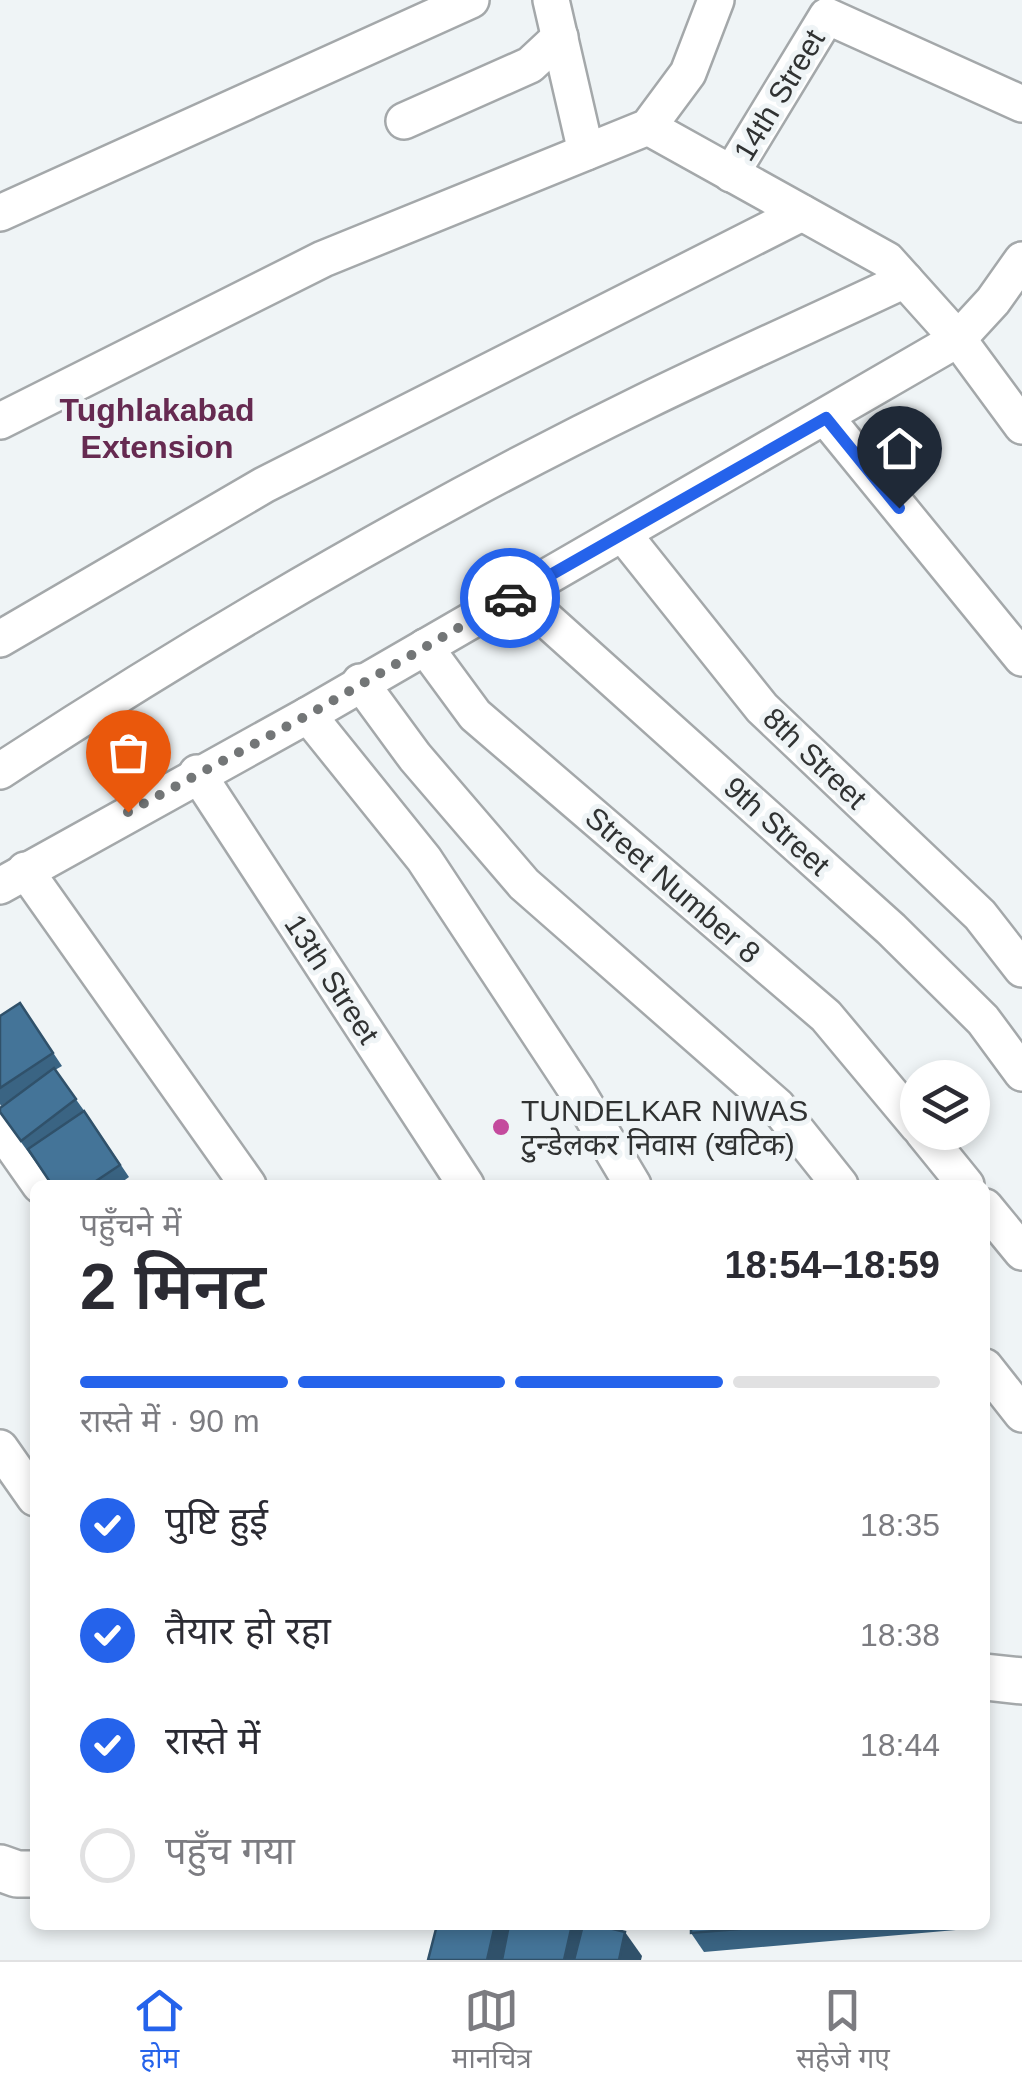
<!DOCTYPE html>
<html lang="hi">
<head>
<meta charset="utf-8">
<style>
  :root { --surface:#fff; --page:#f2f2f3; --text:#2b2b33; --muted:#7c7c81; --line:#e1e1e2; --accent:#2563eb }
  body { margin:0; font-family:Arial,"Noto Sans Devanagari",sans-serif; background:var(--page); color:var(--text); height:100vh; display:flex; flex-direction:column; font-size:38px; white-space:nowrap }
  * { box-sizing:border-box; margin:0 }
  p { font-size:32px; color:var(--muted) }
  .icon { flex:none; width:55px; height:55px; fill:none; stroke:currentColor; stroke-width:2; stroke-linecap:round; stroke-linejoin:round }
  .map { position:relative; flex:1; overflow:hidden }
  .panel { position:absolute; left:30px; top:1180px; width:960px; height:750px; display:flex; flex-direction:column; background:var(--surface); border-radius:15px; box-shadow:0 5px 15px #0003 }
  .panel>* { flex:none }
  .controls { position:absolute; left:900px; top:1060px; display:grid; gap:20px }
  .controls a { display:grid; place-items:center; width:90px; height:90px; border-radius:50%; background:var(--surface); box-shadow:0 5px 15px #0003; font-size:50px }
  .pin { position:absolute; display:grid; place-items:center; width:85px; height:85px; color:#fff; margin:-102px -42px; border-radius:50% 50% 50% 0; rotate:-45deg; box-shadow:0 0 10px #0007 }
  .pin .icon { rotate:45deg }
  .courier { position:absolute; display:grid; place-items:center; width:100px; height:100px; margin:-50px; border:8px solid #2563eb; border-radius:50%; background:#fff; color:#222; box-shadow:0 2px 12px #0007 }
  .summary em { font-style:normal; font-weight:600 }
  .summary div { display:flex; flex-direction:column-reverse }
  .summary { display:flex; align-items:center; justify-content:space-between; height:170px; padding:0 50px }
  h1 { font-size:65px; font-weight:600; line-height:75px }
  .bar { display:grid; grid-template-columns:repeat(4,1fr); gap:15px 10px; align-content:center; height:120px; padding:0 50px }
  .bar i { height:12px; border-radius:8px; background:var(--line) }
  .bar .active { background:var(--accent) }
  .bar p { grid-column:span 4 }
  ol { padding:0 50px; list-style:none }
  li { display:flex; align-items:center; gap:30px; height:110px }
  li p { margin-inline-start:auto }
  li .icon { padding:10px; border-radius:50%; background:var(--accent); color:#fff; stroke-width:4 }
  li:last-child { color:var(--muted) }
  li i { width:55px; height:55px; border:5px solid var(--line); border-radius:50% }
  .tab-bar { display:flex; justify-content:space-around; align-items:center; height:140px; border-top:2px solid var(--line); background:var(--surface); font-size:28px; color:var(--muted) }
  .tab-bar a { display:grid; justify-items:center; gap:5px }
  .tab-bar .active { color:var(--accent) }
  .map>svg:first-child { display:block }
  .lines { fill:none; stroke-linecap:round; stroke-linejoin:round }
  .minor-casing { stroke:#a4a8aa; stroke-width:40 }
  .tertiary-casing { stroke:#a4a8aa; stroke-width:50 }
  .minor { stroke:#fff; stroke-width:35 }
  .tertiary { stroke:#fff; stroke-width:45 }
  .wall { fill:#3a6483 }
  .shaded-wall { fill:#30516a }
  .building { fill:#447498; stroke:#30516a; stroke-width:2.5 }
  .done { stroke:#737677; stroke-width:10; stroke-dasharray:0 18 }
  .route { stroke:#2563eb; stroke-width:12 }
  .poi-dot { fill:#c44a9d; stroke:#eff4f6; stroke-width:4 }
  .labels { text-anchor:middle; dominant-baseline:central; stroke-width:10; stroke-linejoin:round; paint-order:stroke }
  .street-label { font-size:30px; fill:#303232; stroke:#eff4f6 }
  .poi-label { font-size:30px; fill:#303232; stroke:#eff4f6; text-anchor:start }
  .neighbourhood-label { font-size:32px; font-weight:bold; fill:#662a51; stroke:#eff4f6 }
</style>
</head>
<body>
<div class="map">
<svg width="1022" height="1960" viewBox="0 0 1022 1960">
  <rect width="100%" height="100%" fill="#eff4f6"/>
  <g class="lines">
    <!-- minor casing -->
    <g class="minor-casing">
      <g id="minor">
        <path d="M551 0 586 152"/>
        <path d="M404 121 530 65 560 37"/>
        <path d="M648 127 887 260 958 339 1022 426"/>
        <path d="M731 174 827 16 1022 104"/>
        <path d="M0 213 471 0"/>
        <path d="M826 418 1022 658"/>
        <path d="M0 421 323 259 648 127 688 73 716 0"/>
        <path d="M623 534 762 708 980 915 1022 969"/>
        <path d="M518 594 891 929 983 1020 1022 1073"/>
        <path d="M0 639 264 485 802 213"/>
        <path d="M425 647 475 715 826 1016 918 1126"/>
        <path d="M360 682 415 757 524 884 777 1106 840 1185"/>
        <path d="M308 715 424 859 577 1091 633 1185"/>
        <path d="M0 771C207 636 422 510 644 402 730 360 818 321 905 280"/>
        <path d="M197 773 466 1185"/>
        <path d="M25 870 248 1185"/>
        <path d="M0 886 308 715 958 339 993 301 1022 260"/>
        <path d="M0 1128 40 1185"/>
        <path d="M923 1132 966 1185"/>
        <path d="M985 1207 1022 1252"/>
        <path d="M985 1367 1022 1414"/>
        <path d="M0 1448 35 1498"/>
      </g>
    </g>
    <!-- tertiary casing -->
    <g class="tertiary-casing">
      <g id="tertiary">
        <path d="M985 1677 1022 1681"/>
        <path d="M0 1868 17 1874H35"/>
      </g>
    </g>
    <!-- minor -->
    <use href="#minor" class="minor"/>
    <!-- tertiary -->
    <use href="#tertiary" class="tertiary"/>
  </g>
  <!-- wall -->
  <g class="wall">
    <path d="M20 1003 62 1066 55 1070 85 1112 129 1177 118 1185H52L0 1113 19 1094 1 1106 0 1104V1016Z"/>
    <path d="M691 1925H956V1930L704 1952 691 1933Z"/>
  </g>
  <!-- shaded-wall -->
  <g class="shaded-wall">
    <path d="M495 1925H517L509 1960H487Z"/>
    <path d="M572 1925H589L581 1960H564Z"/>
    <path d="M625 1932 642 1956 641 1960H619Z"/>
  </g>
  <!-- building -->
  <g class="building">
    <path d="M20 1003 53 1053 0 1088V1016Z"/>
    <path d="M54 1068 76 1099 21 1141 0 1112V1108Z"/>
    <path d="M84 1111 120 1165 90 1185H52L28 1149Z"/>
    <path d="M437 1925H495L487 1960H428Z"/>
    <path d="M509 1925H572L564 1960H502Z"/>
    <path d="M583 1925H597L625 1932 619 1960H574Z"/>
    <path d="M691 1925H788L691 1933Z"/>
  </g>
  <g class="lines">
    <!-- done -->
    <path class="done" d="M128 812 308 715 510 598"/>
    <!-- route -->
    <path class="route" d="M510 598 826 418 899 508"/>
  </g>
  <!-- markers -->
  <circle class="poi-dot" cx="501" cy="1127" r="10"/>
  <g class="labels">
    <!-- street labels -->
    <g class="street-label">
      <text transform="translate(779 95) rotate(-59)">14th Street</text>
      <text transform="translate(815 758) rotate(44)">8th Street</text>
      <text transform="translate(777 826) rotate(42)">9th Street</text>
      <text transform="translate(673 885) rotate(41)">Street Number 8</text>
      <text transform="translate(332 979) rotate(57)">13th Street</text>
    </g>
    <!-- poi labels -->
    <g class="poi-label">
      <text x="521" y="1110">TUNDELKAR NIWAS<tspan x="521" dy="34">टुन्डेलकर निवास (खटिक)</tspan></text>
    </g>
    <!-- neighbourhood labels -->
    <g class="neighbourhood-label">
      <text x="157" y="410">Tughlakabad<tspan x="157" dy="37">Extension</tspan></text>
    </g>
  </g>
</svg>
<div class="controls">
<a><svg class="icon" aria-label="layers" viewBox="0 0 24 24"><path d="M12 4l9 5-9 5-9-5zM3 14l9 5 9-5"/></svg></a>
</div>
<div class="pin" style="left:128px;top:812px;background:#ea580c"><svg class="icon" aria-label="bag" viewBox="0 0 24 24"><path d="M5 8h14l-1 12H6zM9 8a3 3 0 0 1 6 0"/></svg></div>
<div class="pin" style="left:899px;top:508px;background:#1f2937"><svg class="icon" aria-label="home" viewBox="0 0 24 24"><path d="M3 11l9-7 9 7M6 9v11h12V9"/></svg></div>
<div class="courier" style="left:510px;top:598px"><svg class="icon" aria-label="car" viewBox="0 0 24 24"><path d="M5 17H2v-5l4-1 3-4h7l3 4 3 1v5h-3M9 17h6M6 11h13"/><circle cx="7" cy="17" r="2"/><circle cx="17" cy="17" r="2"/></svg></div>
<section class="panel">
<div class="summary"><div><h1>2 मिनट</h1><p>पहुँचने में</p></div><em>18:54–18:59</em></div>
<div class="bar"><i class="active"></i><i class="active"></i><i class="active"></i><i></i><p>रास्ते में · 90 m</p></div>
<ol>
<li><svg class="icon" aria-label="check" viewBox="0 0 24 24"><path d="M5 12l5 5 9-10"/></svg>पुष्टि हुई<p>18:35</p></li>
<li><svg class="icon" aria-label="check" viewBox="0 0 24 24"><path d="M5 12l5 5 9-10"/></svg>तैयार हो रहा<p>18:38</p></li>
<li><svg class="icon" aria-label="check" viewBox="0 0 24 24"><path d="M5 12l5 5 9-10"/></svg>रास्ते में<p>18:44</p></li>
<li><i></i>पहुँच गया</li>
</ol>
</section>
</div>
<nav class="tab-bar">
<a class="active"><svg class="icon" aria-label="home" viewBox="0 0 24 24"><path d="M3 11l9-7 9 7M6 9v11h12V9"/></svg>होम</a>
<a><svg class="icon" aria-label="map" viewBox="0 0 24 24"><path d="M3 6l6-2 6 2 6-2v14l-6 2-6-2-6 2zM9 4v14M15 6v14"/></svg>मानचित्र</a>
<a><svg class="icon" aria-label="saved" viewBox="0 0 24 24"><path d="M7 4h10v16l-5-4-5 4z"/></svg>सहेजे गए</a>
</nav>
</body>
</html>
